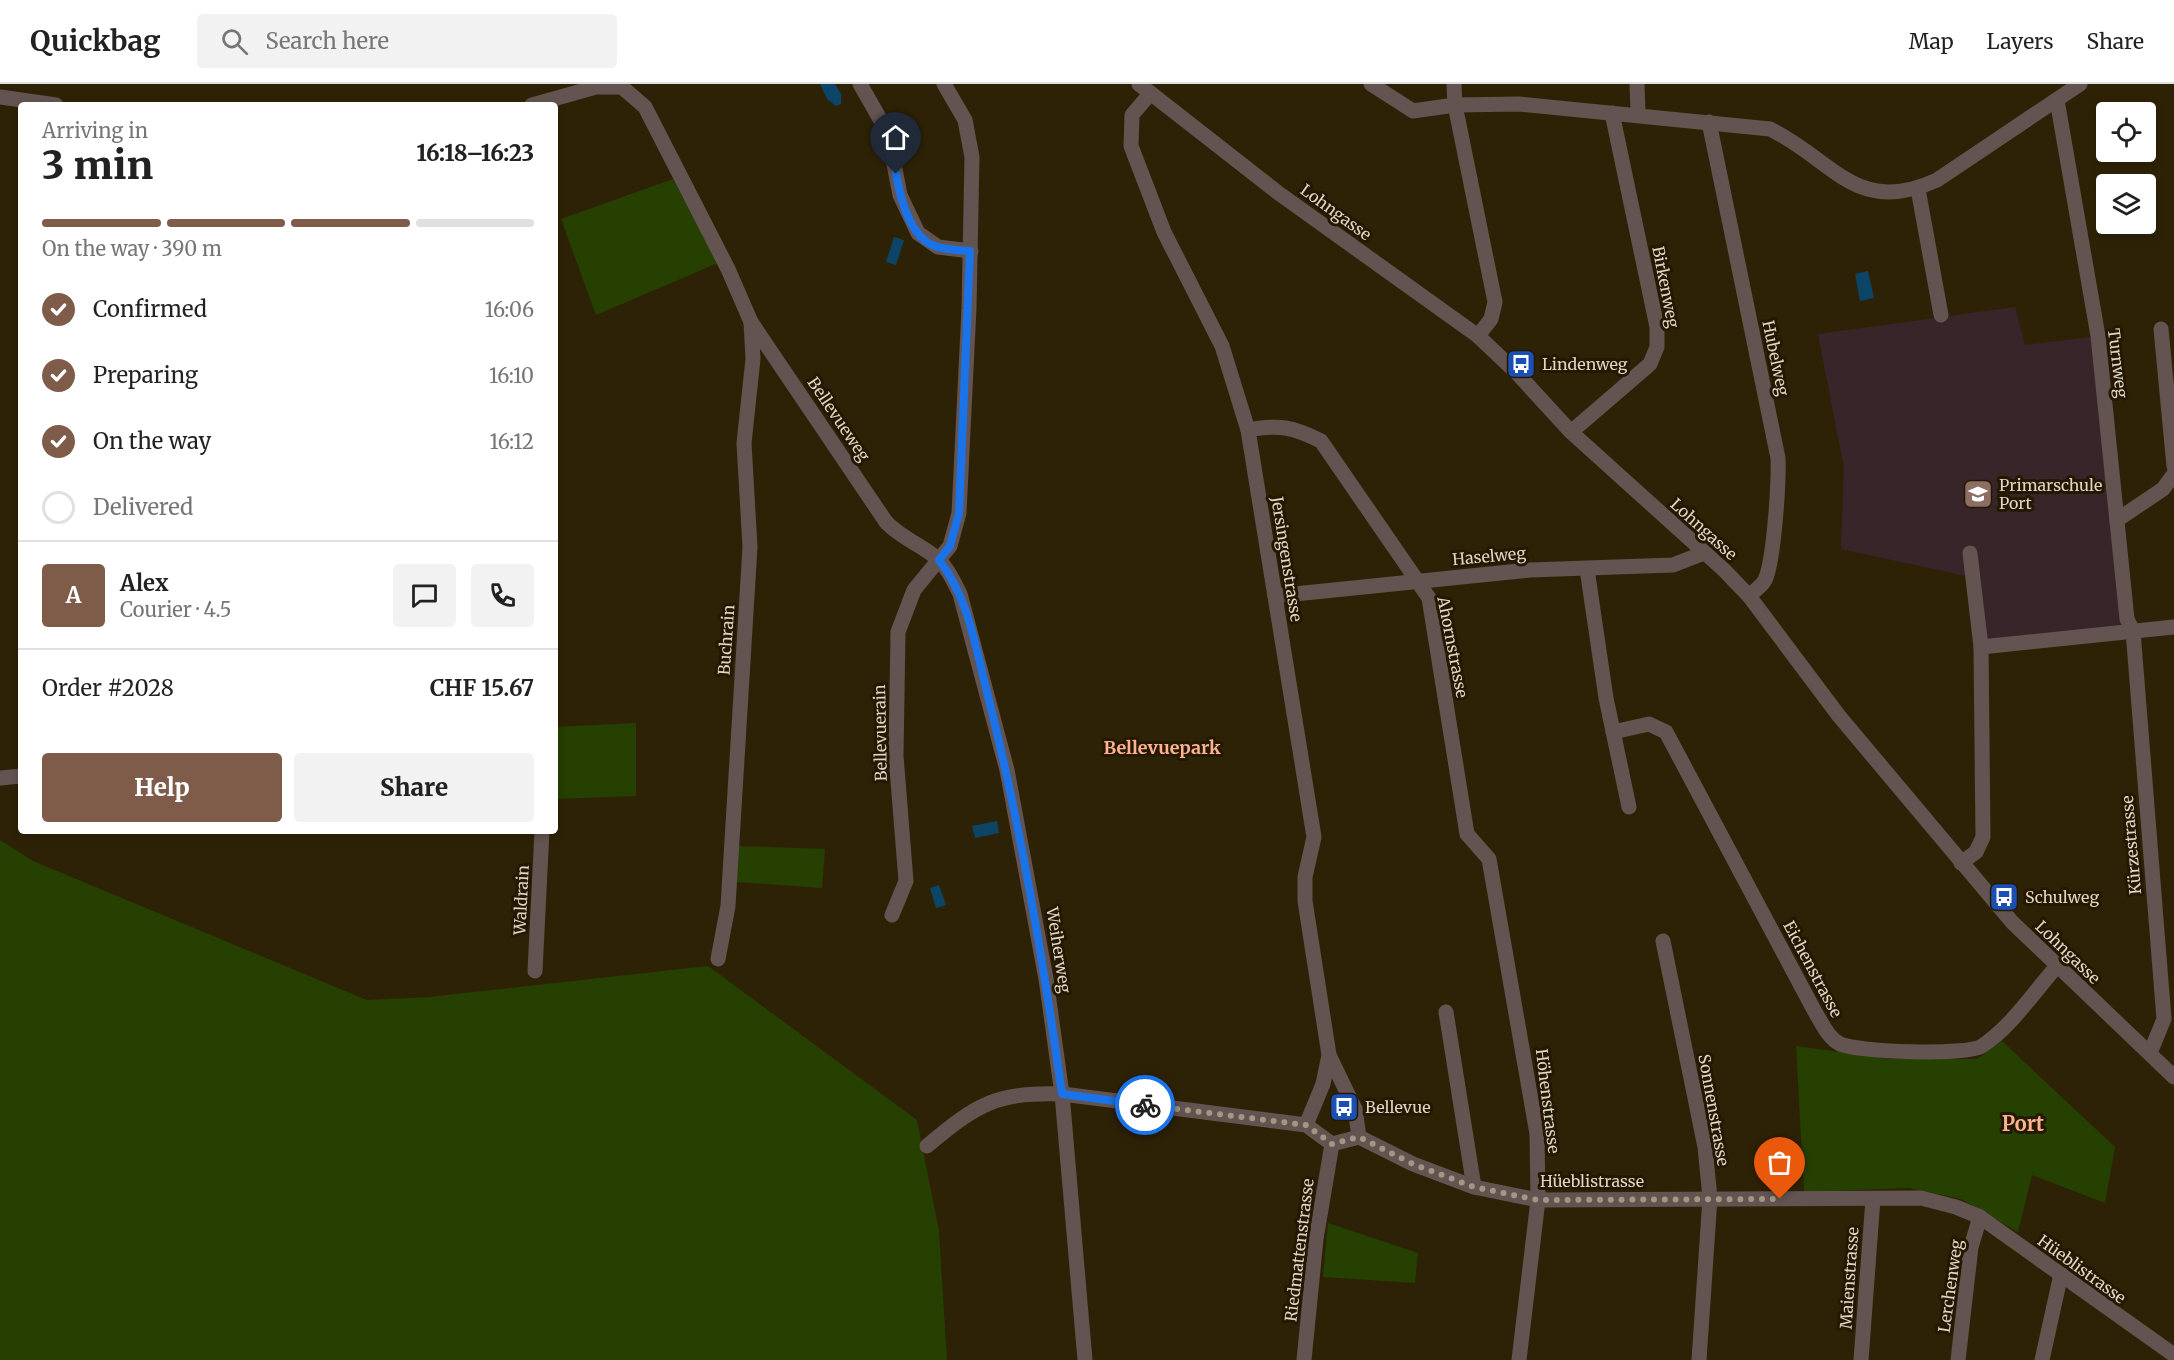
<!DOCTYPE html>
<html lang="en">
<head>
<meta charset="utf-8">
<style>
  :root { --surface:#fff; --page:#f2f2f2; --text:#222; --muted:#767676; --line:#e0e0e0; --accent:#7f5b4a }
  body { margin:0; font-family:Merriweather,serif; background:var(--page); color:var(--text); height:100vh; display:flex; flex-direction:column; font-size:22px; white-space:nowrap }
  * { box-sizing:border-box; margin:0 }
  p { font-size:20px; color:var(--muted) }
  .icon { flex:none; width:33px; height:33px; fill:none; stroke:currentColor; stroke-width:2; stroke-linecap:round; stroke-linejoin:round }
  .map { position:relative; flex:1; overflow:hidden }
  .sheet { position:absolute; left:18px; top:18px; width:540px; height:732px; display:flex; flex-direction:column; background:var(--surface); border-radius:6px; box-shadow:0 3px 9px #0003 }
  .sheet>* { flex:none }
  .controls { position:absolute; left:2096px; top:18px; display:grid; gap:12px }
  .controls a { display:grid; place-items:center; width:60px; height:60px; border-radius:6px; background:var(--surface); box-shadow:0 3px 9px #0003; font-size:30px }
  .pin { position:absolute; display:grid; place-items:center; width:51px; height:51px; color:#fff; margin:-62px -26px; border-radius:50% 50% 50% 0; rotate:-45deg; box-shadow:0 0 6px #0007 }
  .pin .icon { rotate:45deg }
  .courier { position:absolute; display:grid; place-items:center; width:60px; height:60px; margin:-30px; border:4px solid #1a73e8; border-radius:50%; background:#fff; color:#222; box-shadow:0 2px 8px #0007 }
  .headline em { font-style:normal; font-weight:800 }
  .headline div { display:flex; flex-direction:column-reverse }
  .headline { display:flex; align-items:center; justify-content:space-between; height:102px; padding:0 24px }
  h1 { font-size:39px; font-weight:800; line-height:45px }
  .bar { display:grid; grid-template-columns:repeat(4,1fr); gap:9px 6px; align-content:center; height:72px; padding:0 24px }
  .bar i { height:8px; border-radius:4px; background:var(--line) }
  .bar .current { background:var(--accent) }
  .bar p { grid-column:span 4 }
  .line { display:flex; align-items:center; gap:15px; padding:0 24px; border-top:2px solid var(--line) }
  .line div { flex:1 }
  .round { display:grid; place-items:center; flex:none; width:63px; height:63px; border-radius:6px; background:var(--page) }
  ol { padding:0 24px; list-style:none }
  li { display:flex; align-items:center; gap:18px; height:66px }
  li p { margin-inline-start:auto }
  li .icon { padding:6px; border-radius:50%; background:var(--accent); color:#fff; stroke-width:4 }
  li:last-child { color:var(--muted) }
  li i { width:33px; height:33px; border:3px solid var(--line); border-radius:50% }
  .action { display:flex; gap:12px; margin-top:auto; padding:12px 24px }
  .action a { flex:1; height:69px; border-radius:6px; background:var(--accent); color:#fff; font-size:24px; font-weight:800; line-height:69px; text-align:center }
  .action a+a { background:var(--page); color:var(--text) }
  header { display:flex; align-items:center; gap:36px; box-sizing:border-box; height:84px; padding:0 30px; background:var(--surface); border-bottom:2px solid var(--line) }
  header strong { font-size:28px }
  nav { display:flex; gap:33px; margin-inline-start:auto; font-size:21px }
  .search { width:420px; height:54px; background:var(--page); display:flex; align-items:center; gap:15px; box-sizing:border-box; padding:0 21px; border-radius:6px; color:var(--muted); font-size:22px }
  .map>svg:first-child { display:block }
  .education { fill:#38252a }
  .green { fill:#254000 }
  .water { fill:#0d4566 }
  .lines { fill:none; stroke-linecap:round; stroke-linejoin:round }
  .minor { stroke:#635452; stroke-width:15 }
  .done { stroke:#a09883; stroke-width:6; stroke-dasharray:0 10.8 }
  .route { stroke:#1a73e8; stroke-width:8 }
  .labels { text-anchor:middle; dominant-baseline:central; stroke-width:6; stroke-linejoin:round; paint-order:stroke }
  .street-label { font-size:16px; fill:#ded7c7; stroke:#241800 }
  .poi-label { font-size:16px; fill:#ded7c7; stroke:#241800; text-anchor:start }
  .neighbourhood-label { font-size:18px; font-weight:bold; fill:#fdb290; stroke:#241800 }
  .quarter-label { font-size:20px; font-weight:bold; fill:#fdb290; stroke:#241800 }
</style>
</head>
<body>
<header>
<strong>Quickbag</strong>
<div class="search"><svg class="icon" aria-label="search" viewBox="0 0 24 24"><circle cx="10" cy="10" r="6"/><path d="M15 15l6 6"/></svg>Search here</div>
<nav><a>Map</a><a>Layers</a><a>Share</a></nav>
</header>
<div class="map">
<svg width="2174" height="1276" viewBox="0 0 2174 1276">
  <rect width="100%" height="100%" fill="#2e2206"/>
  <!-- education -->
  <path class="education" d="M2015 223 2025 261 2098 252 2133 547 1981 563 1966 492 1841 465 1844 384 1818 250Z"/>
  <!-- green -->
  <g class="green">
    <path d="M673 95 718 179 596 231 561 135Z"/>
    <path d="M636 639V712L555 715V643Z"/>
    <path d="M0 756 33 777 367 916 429 913 708 882 917 1036 939 1147 947 1276H0Z"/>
    <path d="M739 762 825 765 822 804 736 798Z"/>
    <path d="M2002 957 2115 1063 2105 1119 2032 1091 2018 1148 1961 1115 1909 1104 1804 1108 1796 962 1889 975H1977Z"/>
    <path d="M1328 1139 1418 1169 1415 1199 1323 1193Z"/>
  </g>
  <!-- water -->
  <g class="water">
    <path d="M820 0H835L841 10V20L836 22 827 15Z"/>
    <path d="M894 153 904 156 896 181 886 178Z"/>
    <path d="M1868 187 1874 214 1860 217 1855 190Z"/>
    <path d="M997 737 999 749 975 754 972 742Z"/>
    <path d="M939 801 946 821 936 824 930 804Z"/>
  </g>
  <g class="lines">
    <!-- minor -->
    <g class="minor">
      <path d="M860 0 888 49 900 111 918 149 938 163 971 167"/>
      <path d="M1139 0 1277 108 1478 252 1515 287 1571 348 1724 486 1749 512 1839 632 2012 838 2174 993"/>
      <path d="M1371 0 1413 27 1455 21 1519 20 1770 45C1834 76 1856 133 1937 96L2080 0"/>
      <path d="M1454 0 1455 21 1495 218 1491 235 1478 252"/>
      <path d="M1637 0 1638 30"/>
      <path d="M1149 11 1132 31 1131 62 1164 148 1222 262 1248 346 1314 753 1305 793V817L1329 971 1323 1000 1306 1041"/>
      <path d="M0 13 56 21"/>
      <path d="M2057 16 2098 252 2127 535 2133 547 2164 935 2150 969"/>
      <path d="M532 21 596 3H622L645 23 728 185 751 238 886 438C903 456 925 462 940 477 949 486 954 498 960 510L1007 686 1046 895 1062 1010 1085 1276"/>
      <path d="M1709 38 1778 374C1779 398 1774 477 1765 496 1761 503 1754 507 1749 512"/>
      <path d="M1918 105 1941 231"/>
      <path d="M2161 245 2174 382"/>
      <path d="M1248 346C1279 340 1293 343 1321 357L1429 514 1467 750 1489 775 1537 1050 1538 1116 1519 1276"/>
      <path d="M1571 348 1650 280 1657 263V243L1612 29"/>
      <path d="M2117 436 2163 405 2174 390"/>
      <path d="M1587 485 1606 614 1629 723"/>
      <path d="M1275 512 1530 486 1673 481 1704 469"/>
      <path d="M1981 563 2174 543"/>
      <path d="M1613 648 1649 640 1666 648 1815 928C1822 939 1828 954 1840 960 1859 968 1966 972 1982 962 2011 943 2034 908 2057 882"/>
      <path d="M0 694 21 692"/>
      <path d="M1961 779 1976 768 1983 753 1981 563 1970 469"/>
      <path d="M892 831 906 797 896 672 898 548 914 506 950 462 959 429 969 224 972 73 965 36 944 0"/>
      <path d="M1663 857 1705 1063 1710 1114 1699 1276"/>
      <path d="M718 875 728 822 750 463 744 359 753 275 751 238"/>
      <path d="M535 887 542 747"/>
      <path d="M1446 928 1474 1103"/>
      <path d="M1329 971 1355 1025 1359 1053"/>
      <path d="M1332 1060 1359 1053 1413 1080 1474 1103 1538 1116 1921 1114 1956 1123 1980 1133 2174 1271"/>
      <path d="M927 1062C977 1020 996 1008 1062 1010L1306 1041 1332 1060"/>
      <path d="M1304 1276 1316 1155 1332 1060"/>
      <path d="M1861 1276 1873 1115"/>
      <path d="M1958 1276 1971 1163 1980 1133"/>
      <path d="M2042 1276 2061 1190"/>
    </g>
  </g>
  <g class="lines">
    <!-- done -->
    <path class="done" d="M1145 1021 1306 1041 1332 1060 1359 1053 1413 1080 1474 1103 1538 1116 1780 1115"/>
    <!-- route -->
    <path class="route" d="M896 90C900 113 909 150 932 161 944 166 958 166 970 167L959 429 950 462 939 476C969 514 976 566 988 612 1021 743 1043 876 1062 1010L1145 1021"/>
  </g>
  <!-- icons -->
  <defs>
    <g id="bus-square" transform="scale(1.5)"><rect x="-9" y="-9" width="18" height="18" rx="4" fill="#1a4fb4" stroke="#241800"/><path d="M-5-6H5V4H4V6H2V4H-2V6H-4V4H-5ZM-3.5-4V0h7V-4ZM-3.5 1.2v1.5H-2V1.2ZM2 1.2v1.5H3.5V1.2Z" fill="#fff"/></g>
    <g id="school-square" transform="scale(1.5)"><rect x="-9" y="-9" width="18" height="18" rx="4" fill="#8d6e63" stroke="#241800"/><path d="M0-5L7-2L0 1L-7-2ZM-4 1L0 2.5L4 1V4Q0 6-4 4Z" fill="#fff"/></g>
  </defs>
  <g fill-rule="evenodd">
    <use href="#bus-square" x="1521" y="280"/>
    <use href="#school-square" x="1978" y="410"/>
    <use href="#bus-square" x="2004" y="813"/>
    <use href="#bus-square" x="1344" y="1023"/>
  </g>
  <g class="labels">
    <!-- street labels -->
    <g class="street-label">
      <text transform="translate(1336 128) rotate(36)">Lohngasse</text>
      <text transform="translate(1666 203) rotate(79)">Birkenweg</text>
      <text transform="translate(1776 274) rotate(78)">Hubelweg</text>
      <text transform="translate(2118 279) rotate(83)">Turnweg</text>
      <text transform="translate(839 335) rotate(56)">Bellevueweg</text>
      <text transform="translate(1704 445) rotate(42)">Lohngasse</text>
      <text transform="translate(1489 472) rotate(-5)">Haselweg</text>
      <text transform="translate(1287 475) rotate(81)">Jersingenstrasse</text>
      <text transform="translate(726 556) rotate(-86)">Buchrain</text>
      <text transform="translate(1453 563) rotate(79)">Ahornstrasse</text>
      <text transform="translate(880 649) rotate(-91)">Bellevuerain</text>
      <text transform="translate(2131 761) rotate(-95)">Kürzestrasse</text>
      <text transform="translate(521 816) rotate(-87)">Waldrain</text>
      <text transform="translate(1059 866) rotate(81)">Weiherweg</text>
      <text transform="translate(2068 868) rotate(44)">Lohngasse</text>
      <text transform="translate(1813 885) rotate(62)">Eichenstrasse</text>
      <text transform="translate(1548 1017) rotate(83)">Höhenstrasse</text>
      <text transform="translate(1714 1026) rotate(80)">Sonnenstrasse</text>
      <text x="1592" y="1097">Hüeblistrasse</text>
      <text transform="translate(1299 1166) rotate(-83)">Riedmattenstrasse</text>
      <text transform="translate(2082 1185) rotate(36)">Hüeblistrasse</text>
      <text transform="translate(1849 1194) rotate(-86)">Maienstrasse</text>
      <text transform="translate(1950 1202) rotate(-82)">Lerchenweg</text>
    </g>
    <!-- poi labels -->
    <g class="poi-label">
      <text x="1542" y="280">Lindenweg</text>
      <text x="1999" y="401">Primarschule<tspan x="1999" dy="18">Port</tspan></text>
      <text x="2025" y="813">Schulweg</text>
      <text x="1365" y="1023">Bellevue</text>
    </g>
    <!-- neighbourhood labels -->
    <g class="neighbourhood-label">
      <text x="1162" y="663">Bellevuepark</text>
    </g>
    <!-- quarter labels -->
    <g class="quarter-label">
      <text x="2023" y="1039">Port</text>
    </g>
  </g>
</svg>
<div class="controls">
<a><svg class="icon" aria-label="locate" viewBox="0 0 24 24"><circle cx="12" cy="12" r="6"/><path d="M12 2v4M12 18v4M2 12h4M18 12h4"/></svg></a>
<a><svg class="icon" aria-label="layers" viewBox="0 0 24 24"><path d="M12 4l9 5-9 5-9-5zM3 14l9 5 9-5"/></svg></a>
</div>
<div class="pin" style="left:1780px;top:1115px;background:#ea580c"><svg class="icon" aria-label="bag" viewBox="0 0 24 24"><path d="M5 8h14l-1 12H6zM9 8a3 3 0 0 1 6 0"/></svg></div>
<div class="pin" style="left:896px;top:90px;background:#1f2937"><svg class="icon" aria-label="home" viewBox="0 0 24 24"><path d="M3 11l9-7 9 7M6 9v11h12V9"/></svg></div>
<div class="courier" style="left:1145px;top:1021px"><svg class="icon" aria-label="bike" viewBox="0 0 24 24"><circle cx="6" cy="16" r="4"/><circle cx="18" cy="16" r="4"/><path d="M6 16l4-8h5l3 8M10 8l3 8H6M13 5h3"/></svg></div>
<section class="sheet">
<div class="headline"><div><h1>3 min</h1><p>Arriving in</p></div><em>16:18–16:23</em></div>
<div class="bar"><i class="current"></i><i class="current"></i><i class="current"></i><i></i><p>On the way · 390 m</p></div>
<ol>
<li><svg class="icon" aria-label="check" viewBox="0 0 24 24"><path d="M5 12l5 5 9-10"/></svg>Confirmed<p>16:06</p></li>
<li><svg class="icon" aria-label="check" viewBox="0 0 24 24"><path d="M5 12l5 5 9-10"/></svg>Preparing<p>16:10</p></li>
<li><svg class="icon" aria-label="check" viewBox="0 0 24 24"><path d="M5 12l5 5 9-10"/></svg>On the way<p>16:12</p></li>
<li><i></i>Delivered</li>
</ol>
<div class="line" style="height:108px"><b class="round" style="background:var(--accent);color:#fff">A</b><div><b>Alex</b><p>Courier · 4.5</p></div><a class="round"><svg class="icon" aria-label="chat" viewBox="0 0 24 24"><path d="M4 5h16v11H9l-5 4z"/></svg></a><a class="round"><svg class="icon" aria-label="phone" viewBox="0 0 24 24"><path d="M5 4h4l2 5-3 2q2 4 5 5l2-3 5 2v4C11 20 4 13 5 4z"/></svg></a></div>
<div class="line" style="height:78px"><div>Order #2028</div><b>CHF 15.67</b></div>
<div class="action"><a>Help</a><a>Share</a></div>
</section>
</div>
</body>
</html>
